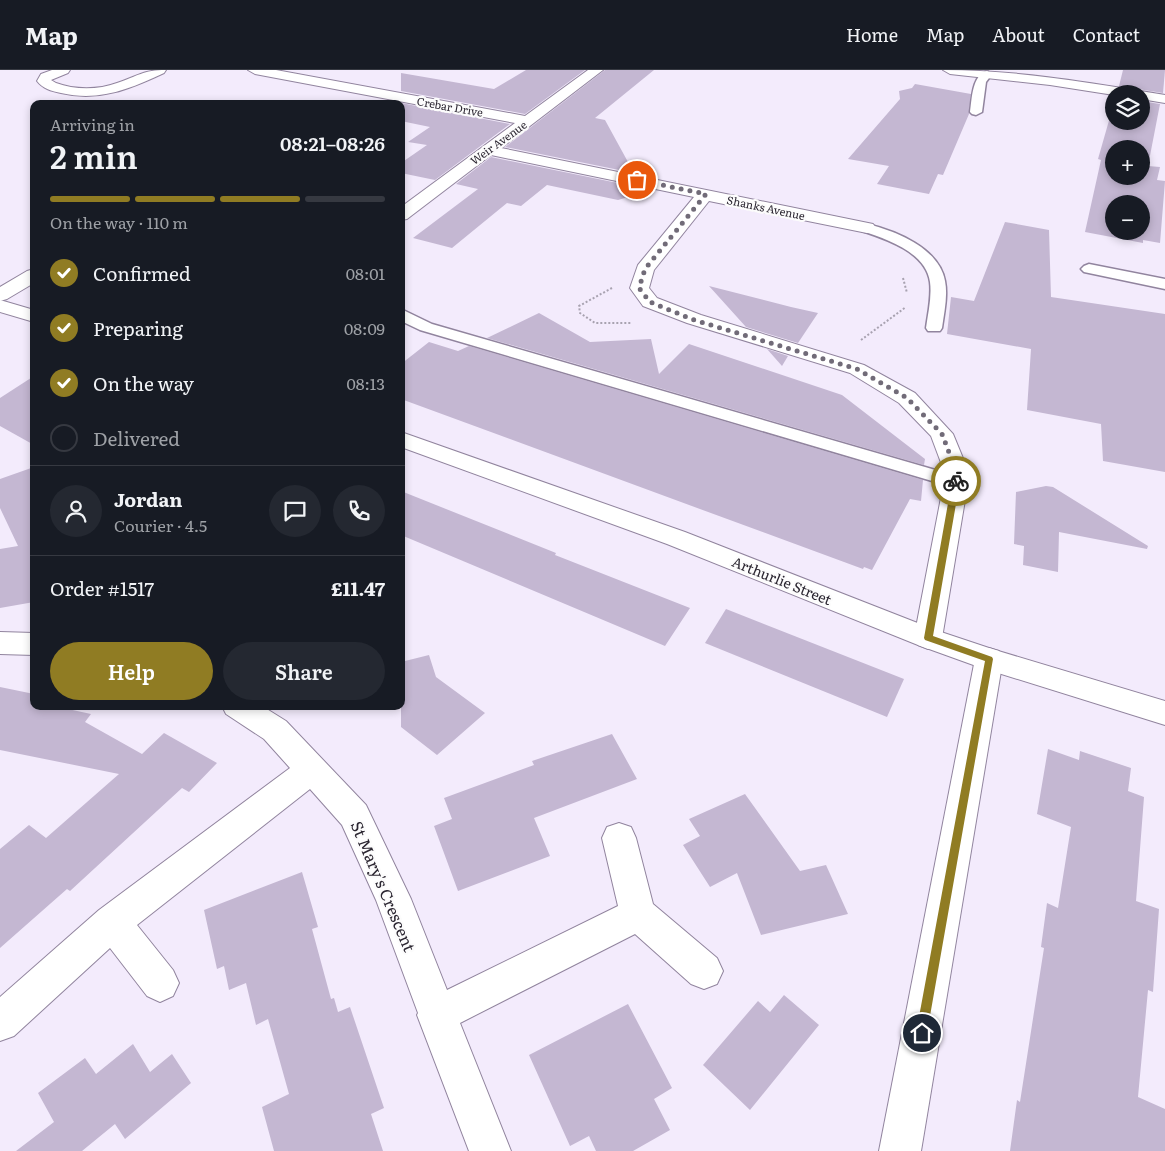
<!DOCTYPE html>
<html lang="en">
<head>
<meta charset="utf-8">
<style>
  :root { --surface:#171b24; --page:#242831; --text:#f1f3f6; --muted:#9ea1a6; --line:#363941; --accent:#907c23 }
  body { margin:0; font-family:Literata,serif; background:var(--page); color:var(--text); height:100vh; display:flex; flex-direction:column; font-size:19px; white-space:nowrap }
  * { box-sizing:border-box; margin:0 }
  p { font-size:16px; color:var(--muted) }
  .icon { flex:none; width:28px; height:28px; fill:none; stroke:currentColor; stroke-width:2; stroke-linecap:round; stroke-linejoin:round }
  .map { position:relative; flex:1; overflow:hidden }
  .side { position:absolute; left:30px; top:30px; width:375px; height:610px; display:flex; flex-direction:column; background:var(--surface); border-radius:10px; box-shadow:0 2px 8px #0003 }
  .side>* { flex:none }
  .tools { position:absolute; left:1105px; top:15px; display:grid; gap:10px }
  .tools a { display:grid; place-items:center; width:45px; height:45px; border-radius:50%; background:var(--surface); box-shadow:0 2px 8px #0003; font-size:25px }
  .pin { position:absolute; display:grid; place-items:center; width:42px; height:42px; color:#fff; margin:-21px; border:2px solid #fff; border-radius:50%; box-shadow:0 1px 5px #0007 }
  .courier { position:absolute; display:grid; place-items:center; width:50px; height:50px; margin:-25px; border:4px solid #907c23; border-radius:50%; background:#fff; color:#222; box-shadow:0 1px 6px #0007 }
  .head em { font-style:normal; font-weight:600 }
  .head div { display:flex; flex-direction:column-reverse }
  .head { display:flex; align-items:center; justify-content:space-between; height:85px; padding:0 20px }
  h1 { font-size:32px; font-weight:600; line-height:38px }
  .bar { display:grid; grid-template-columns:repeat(4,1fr); gap:8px 5px; align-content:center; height:60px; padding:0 20px }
  .bar i { height:6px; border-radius:4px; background:var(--line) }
  .bar .on { background:var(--accent) }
  .bar p { grid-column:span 4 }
  .line { display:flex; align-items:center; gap:12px; padding:0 20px; border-top:1px solid var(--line) }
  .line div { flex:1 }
  .round { display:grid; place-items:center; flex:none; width:52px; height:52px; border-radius:26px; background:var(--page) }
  ol { padding:0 20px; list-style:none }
  li { display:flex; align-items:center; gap:15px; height:55px }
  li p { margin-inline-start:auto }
  li .icon { padding:5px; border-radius:50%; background:var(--accent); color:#fff; stroke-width:4 }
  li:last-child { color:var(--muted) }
  li i { width:28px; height:28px; border:2px solid var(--line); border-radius:50% }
  .action { display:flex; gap:10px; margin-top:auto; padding:10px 20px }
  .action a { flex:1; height:58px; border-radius:30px; background:var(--accent); color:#fff; font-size:20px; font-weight:600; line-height:58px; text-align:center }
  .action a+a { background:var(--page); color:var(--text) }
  header { display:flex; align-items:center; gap:30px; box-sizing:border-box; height:70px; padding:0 25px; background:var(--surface); border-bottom:1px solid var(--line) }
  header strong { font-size:24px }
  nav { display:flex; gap:28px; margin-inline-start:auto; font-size:18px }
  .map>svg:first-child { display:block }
  .building { fill:#c4b7d2; fill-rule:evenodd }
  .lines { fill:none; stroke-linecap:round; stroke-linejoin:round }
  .lane-casing { stroke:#91849e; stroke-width:3 }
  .street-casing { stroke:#91849e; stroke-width:2 }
  .secondary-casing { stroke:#91849e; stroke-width:2 }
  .path { stroke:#a8a2b0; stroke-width:2; stroke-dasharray:2 2; stroke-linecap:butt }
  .lane { fill:#fff; fill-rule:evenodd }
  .street { fill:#fff; fill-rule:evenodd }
  .secondary { fill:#fff; fill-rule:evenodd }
  .route { fill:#907c23 }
  .done { stroke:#716b78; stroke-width:5; stroke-dasharray:0 9 }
  .labels { text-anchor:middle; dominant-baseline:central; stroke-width:4.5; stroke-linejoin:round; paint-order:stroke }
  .far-street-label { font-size:11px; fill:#2b2631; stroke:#fcfcfc }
  .street-label { font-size:14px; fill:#2b2631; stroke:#fcfcfc }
  .near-street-label { font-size:16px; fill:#2b2631; stroke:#fcfcfc }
</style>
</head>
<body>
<header>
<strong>Map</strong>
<nav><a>Home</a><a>Map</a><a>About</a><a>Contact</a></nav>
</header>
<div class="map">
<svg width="1165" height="1081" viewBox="0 0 1165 1081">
  <rect width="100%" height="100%" fill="#f3ebfc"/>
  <!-- building -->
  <g class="building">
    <path d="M526 0H585L525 44 401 21V3L494 19Z"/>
    <path d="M605 0H654L595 48 605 50 634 103 505 77Z"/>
    <path d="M1123 0H1165L1163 23 1119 16Z"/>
    <path d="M915 14 971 24 969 44 943 105 938 104 929 124 877 114 889 96 848 89 900 29 899 21 912 18Z"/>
    <path d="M1141 31 1160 34 1148 96 1160 97 1157 110 1165 111 1160 173 1143 170V173L1085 162 1101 90 1098 89 1114 33V51H1141ZM1114 79H1141V106H1114ZM1114 134H1141V161H1114Z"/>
    <path d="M401 33 510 54 435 110 401 103V93L427 75 408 72 430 57 401 51Z"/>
    <path d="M491 87 642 118 645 122 618 130 547 115 521 136 507 133 452 178 413 168 478 119 456 114Z"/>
    <path d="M1005 152 1049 160 1051 227 1165 244V402L1103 391 1101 354 1027 340 1031 279 947 264 951 227 974 231Z"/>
    <path d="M709 216 791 237 818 243 798 273 746 257Z"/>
    <path d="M539 243 590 272 651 269 659 304 689 274 842 325 925 389 924 395 487 268Z"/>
    <path d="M429 272 458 281 469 276 923 410 921 431 910 429 872 500 864 497 863 499 401 329V294Z"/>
    <path d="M767 279 788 286 782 296Z"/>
    <path d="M34 306V375L0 356V328Z"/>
    <path d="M34 397V532L0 538V479L18 476 0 438V409Z"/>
    <path d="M1046 416 1053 417 1148 476 1147 479 1059 462 1058 502 1023 495 1024 476 1014 474 1016 422Z"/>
    <path d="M401 421 556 483 555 485 690 538 665 576 401 465Z"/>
    <path d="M726 539 904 609 887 647 705 573Z"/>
    <path d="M429 585 436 607 485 643 437 685 401 657V592Z"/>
    <path d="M0 617 34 624V636H54L91 644 85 652 142 684 164 663 217 693 189 722 182 718 70 821 67 819 0 878V779L29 755 46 768 119 704 0 680Z"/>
    <path d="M612 664 637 709 534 748 550 786 458 821 434 756 452 749 444 728 534 695 532 691Z"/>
    <path d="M1048 679 1079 690 1080 681 1131 698 1128 721 1144 727 1136 831 1159 839 1153 922 1148 920 1138 1027 1165 1039V1081H1010L1017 1030 1020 1032 1044 878 1041 877 1047 833 1058 838 1071 757 1037 744Z"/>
    <path d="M745 724 800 801 826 795 848 844 761 865 737 803 710 817 683 775 700 766 689 749Z"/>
    <path d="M302 802 318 857 312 859 331 929 334 928 338 942 350 937 384 1038 371 1044 383 1081H274L262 1037 289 1024 268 949 256 955 246 913 229 920 224 896 217 899 204 840Z"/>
    <path d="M784 925 819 955 750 1040 703 995 758 931 770 942Z"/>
    <path d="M628 934 672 1018 654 1029 670 1060 633 1081H596L589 1066 570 1076 529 985Z"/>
    <path d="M133 974 150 1002 172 984 191 1013 125 1069 115 1054 82 1081H16L54 1052 38 1023 85 988 96 1004Z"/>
  </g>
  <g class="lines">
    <!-- lane casing -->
    <g class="lane-casing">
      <g id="lane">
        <path d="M987 1 992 4 986 12 982 42 976 45 972 44 970 42C972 29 972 5 987 1Z"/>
        <path d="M867 154C896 161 939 178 945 211 948 226 944 243 942 258L940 261H928L926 258C928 243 932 227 930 212 926 182 886 169 862 161L860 158 862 155Z"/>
        <path d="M1089 194 1165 209V219L1084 202 1081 199 1084 196Z"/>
        <path d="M401 239 432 254 963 408 966 412 963 416 956 418 949 416 420 260 401 251Z"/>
      </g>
    </g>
    <!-- street casing -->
    <g class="street-casing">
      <g id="street">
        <path d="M52 0H70L68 3 51 10 56 13C75 20 98 20 117 13 138 6 143 0 166 0L164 3C130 19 99 32 61 23 52 21 43 19 37 11L41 4Z"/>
        <path d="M248 0H276L525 46 588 0H603L501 78 873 154 876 158 873 162 867 163 709 131 654 200 649 218 657 228 701 245 864 295 915 323 953 364 967 398 968 412 942 568 938 575 928 579 918 575 914 568 944 412 943 398 931 366 899 333 850 303 687 253 643 236 630 218 638 195 694 127 491 85 407 149 401 150V137L515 53 255 4Z"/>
        <path d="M34 199V213L7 229 0 231V217L27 201Z"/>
        <path d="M0 562 34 563V585L0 584Z"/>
        <path d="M989 578 999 581 1003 589 921 1081H879L975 589 979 581Z"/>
        <path d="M222 636H262L286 651 366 735 411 829 447 920 618 836 602 768 607 757 619 753 631 757 636 768 653 834 717 888 723 901 717 914 704 919 691 914 635 864 460 953 511 1081H469L417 945 418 943 376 830 342 755 310 719 137 855 173 900 179 913 173 926 160 932 147 926 110 878 14 966 0 971V927L99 840 290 698 264 669 226 644Z"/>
      </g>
    </g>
    <!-- secondary casing -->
    <g class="secondary-casing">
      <g id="secondary">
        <path d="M943 0C1018 0 1092 13 1165 25V33L1141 29V24L1114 25 1050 15 950 4Z"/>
        <path d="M0 230 34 240V252L0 242Z"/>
        <path d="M401 362 685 462 938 561 995 580 1165 631V655L979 597 918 575 667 474 401 377Z"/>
      </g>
    </g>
    <!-- path -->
    <g class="path">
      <path d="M903 208 907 223"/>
      <path d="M612 218 579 236 580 243 595 253H631"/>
      <path d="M861 270 906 237"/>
    </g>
    <!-- lane -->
    <use href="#lane" class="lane"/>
    <!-- street -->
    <use href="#street" class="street"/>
    <!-- secondary -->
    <use href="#secondary" class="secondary"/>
  </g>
  <!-- route -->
  <path class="route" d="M956 409 960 411 933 566 992 587 993 589 927 963 926 967 922 969 918 967 916 963 985 591 925 570 924 568 952 411Z"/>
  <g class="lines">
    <!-- done -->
    <path class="done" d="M637 110 706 124 645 199 639 218 650 232 694 250 857 299 907 328 942 364 955 398 956 411"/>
  </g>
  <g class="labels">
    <!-- far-street labels -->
    <g class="far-street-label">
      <text transform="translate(450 36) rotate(10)">Crebar Drive</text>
      <text transform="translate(498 72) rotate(-36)">Weir Avenue</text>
      <text transform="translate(766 137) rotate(12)">Shanks Avenue</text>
    </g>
    <!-- street labels -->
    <g class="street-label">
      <text transform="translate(782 510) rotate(22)">Arthurlie Street</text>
    </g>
    <!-- near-street labels -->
    <g class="near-street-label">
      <text transform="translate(384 816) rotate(67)">St Mary's Crescent</text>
    </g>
  </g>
</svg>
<div class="tools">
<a><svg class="icon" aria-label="layers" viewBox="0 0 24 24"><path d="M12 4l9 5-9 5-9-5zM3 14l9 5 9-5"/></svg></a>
<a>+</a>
<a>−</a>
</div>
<div class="pin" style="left:637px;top:110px;background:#ea580c"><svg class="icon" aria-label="bag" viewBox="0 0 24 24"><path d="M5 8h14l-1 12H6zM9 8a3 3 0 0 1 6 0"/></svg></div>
<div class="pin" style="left:922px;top:963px;background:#1f2937"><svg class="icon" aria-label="home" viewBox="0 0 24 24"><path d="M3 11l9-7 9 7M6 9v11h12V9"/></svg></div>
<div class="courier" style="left:956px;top:411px"><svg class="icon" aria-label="bike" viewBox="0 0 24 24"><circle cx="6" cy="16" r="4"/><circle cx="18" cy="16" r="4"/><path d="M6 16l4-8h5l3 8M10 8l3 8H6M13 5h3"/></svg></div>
<section class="side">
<div class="head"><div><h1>2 min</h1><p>Arriving in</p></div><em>08:21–08:26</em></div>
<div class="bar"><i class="on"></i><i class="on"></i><i class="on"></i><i></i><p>On the way · 110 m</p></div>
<ol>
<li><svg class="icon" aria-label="check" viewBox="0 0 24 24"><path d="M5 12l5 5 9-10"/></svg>Confirmed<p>08:01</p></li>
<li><svg class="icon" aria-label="check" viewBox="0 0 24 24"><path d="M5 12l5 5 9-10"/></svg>Preparing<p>08:09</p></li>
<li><svg class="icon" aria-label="check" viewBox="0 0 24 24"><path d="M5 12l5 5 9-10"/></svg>On the way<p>08:13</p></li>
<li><i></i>Delivered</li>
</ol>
<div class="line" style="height:90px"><a class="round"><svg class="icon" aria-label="person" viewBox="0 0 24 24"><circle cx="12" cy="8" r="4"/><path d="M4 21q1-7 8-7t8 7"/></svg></a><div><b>Jordan</b><p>Courier · 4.5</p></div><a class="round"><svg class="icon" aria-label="chat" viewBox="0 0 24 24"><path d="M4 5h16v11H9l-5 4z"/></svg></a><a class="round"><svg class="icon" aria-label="phone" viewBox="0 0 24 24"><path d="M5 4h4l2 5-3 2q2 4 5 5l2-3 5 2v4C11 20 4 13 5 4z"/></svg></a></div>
<div class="line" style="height:65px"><div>Order #1517</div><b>£11.47</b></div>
<div class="action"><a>Help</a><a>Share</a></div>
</section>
</div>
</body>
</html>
